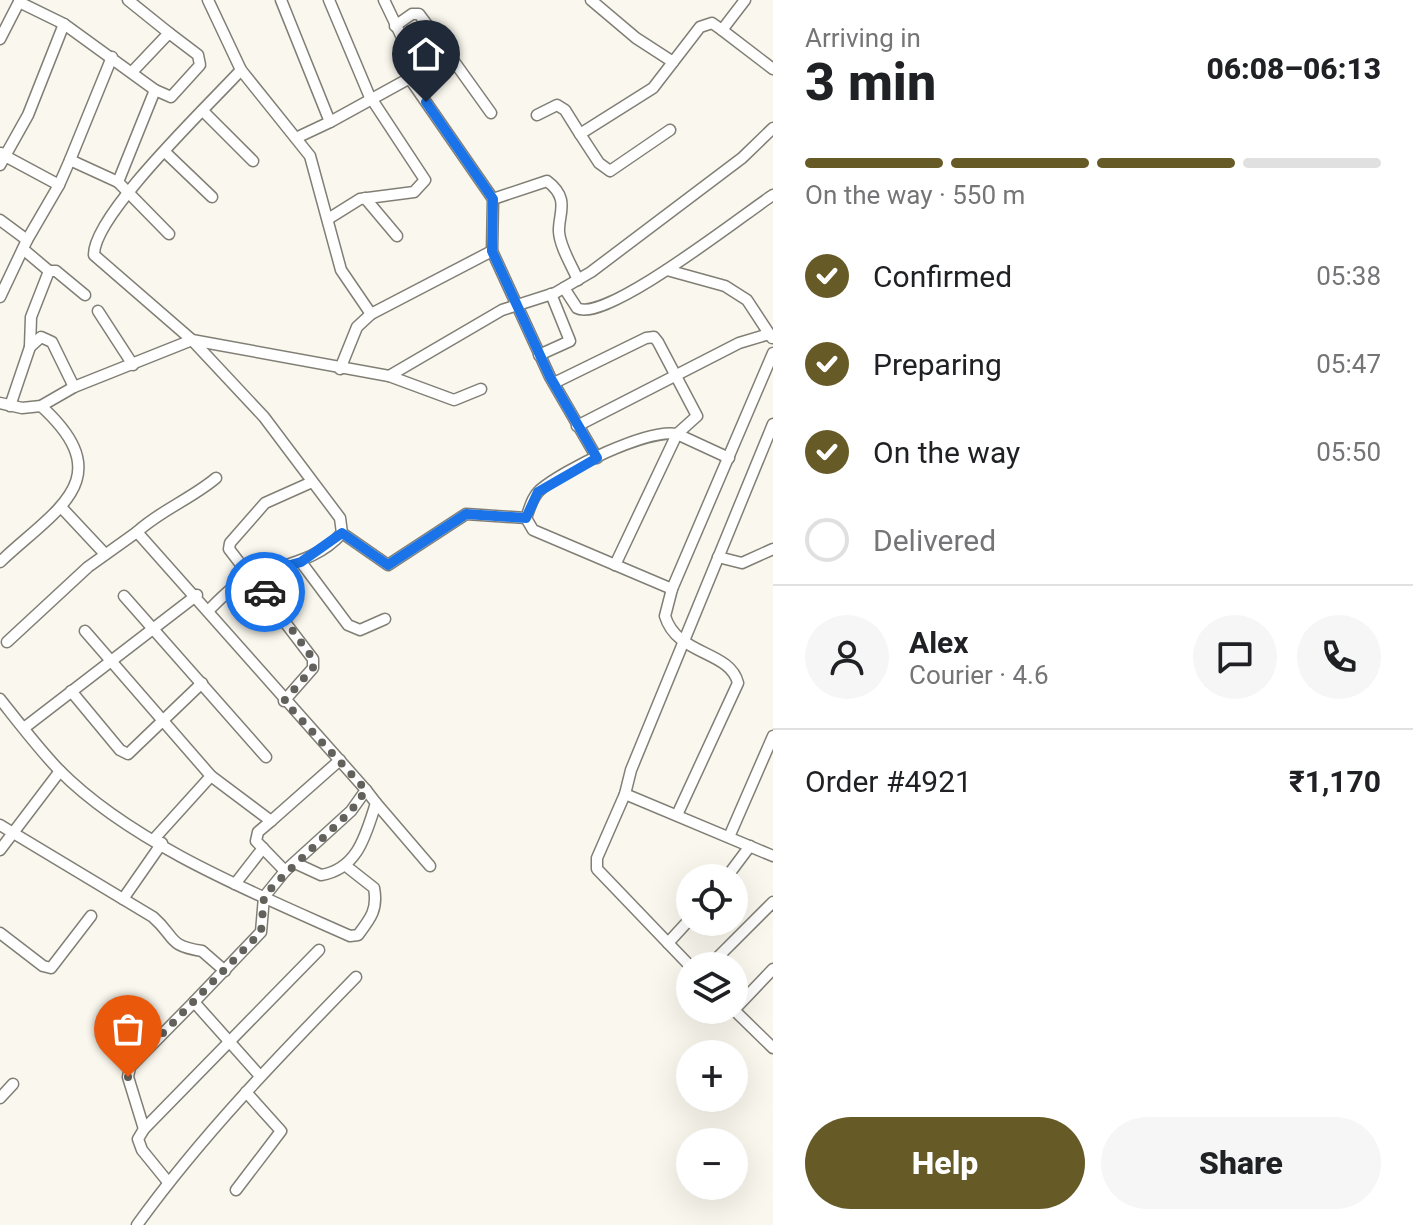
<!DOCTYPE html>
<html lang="en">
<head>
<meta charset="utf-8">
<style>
  :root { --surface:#fff; --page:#f6f6f6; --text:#202124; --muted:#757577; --line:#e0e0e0; --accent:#665b27 }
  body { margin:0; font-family:Roboto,sans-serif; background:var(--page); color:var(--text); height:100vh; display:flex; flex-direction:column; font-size:30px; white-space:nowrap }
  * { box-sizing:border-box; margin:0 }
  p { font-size:26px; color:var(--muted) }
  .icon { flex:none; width:44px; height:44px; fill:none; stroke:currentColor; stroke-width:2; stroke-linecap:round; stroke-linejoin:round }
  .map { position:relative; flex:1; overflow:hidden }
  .sheet { display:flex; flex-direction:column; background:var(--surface); width:640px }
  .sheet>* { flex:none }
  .buttons { position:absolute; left:676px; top:864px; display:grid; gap:16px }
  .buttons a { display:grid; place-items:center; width:72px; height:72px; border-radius:50%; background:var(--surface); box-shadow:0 8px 32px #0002; font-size:40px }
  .pin { position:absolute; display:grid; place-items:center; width:68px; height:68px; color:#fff; margin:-82px -34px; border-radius:50% 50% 50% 0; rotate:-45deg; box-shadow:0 0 8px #0007 }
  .pin .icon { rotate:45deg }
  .courier { position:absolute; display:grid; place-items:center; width:80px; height:80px; margin:-40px; border:6px solid #1a73e8; border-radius:50%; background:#fff; color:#222; box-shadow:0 2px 10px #0007 }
  .head em { font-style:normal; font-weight:800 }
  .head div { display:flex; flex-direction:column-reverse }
  .head { display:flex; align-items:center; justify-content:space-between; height:136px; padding:0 32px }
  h1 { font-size:52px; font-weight:800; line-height:60px }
  .bar { display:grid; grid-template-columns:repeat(4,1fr); gap:12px 8px; align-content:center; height:96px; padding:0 32px }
  .bar i { height:10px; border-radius:6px; background:var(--line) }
  .bar .current { background:var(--accent) }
  .bar p { grid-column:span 4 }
  .line { display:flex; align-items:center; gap:20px; padding:0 32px; border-top:2px solid var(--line) }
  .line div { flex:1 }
  .round { display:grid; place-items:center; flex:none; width:84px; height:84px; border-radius:42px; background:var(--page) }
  ol { padding:0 32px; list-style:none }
  li { display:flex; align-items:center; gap:24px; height:88px }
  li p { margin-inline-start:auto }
  li .icon { padding:8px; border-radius:50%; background:var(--accent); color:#fff; stroke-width:4 }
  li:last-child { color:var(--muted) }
  li i { width:44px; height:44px; border:4px solid var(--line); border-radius:50% }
  .action { display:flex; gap:16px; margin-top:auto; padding:16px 32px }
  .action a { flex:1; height:92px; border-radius:48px; background:var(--accent); color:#fff; font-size:32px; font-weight:800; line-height:92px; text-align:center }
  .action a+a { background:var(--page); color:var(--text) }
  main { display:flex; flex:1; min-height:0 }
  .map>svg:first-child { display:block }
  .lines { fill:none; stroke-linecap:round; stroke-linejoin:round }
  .minor-casing { stroke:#817f75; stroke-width:13 }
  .minor { stroke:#fff; stroke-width:10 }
  .done { stroke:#62615b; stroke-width:8; stroke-dasharray:0 14.4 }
  .route { stroke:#1a73e8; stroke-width:10 }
</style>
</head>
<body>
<main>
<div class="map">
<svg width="773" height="1225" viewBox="0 0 773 1225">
  <rect width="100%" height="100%" fill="#faf8ee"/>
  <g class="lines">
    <!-- minor casing -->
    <g class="minor-casing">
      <g id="minor">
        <path d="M128 0 169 33 132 72"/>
        <path d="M208 0 241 70 310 156 341 270 371 314 492 251"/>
        <path d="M281 0 330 122 296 138"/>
        <path d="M591 0 636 38 673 62"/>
        <path d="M19 2 64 24 155 90 118 182 169 234"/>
        <path d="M395 26 412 14H419L448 53 419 73"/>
        <path d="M722 30 773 69"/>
        <path d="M0 39 20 0"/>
        <path d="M448 53 491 113"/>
        <path d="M241 70C210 104 93 215 94 255L192 340 264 417 340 518 342 533"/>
        <path d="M410 79 493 199 492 251 550 377 597 458"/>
        <path d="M155 90 171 97 200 65 198 55 169 33"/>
        <path d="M203 111 253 161"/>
        <path d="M537 115 557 105 565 110 580 134 653 88 700 27 712 23 722 30 745 0"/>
        <path d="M330 122 419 73 384 0"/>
        <path d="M580 134 599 163 610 171 670 130"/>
        <path d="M165 152 212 197"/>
        <path d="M1 153 5 156 28 115 64 24"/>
        <path d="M70 160 112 57"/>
        <path d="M0 165 5 156 59 185 70 160 118 182"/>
        <path d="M365 198 397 236"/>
        <path d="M493 199 547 181C571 199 558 214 559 232 560 247 572 266 578 280"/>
        <path d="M328 219 360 199 414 192 425 180 369 95 329 0"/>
        <path d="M0 220 27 240"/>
        <path d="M23 249 49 271 31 317 30 347"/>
        <path d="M667 270 725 286 747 300 772 338"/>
        <path d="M49 271H56L85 295"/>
        <path d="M564 288 577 308C605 324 744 214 773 195"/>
        <path d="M0 297 27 240 59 185"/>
        <path d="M98 311 133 365"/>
        <path d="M539 355 570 341 551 294"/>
        <path d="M340 369 357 327 371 314"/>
        <path d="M389 376 454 400 481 389"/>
        <path d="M554 383 646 338 654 337 658 342 697 416 677 434C648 428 563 470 540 490 532 497 530 508 526 518L533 530 672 589"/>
        <path d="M0 403 22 408 41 406 74 387 192 340 389 376 502 310 555 293 591 272 742 158 773 128"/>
        <path d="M10 406 30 347 41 337 52 342 74 387"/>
        <path d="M577 426 739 343 769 334"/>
        <path d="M61 507 105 554"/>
        <path d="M137 532C161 510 191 499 216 478"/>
        <path d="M342 533 388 565 466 514 526 518"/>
        <path d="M718 557 742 563 773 549"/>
        <path d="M0 562C56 509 121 479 41 406"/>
        <path d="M301 562 348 625 360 630 385 619"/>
        <path d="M615 565 677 434 729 458"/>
        <path d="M124 596 266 757"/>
        <path d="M209 610C222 597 235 583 253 576 285 564 319 560 342 533"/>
        <path d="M85 631 211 776 271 821 258 832 256 841 285 871"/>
        <path d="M7 642 88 567 137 532 366 790 351 811 285 871 264 897 261 932 194 1002 260 1076"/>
        <path d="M71 691 120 750 128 754 202 683"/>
        <path d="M0 699C19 723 38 748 59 770 132 844 256 894 350 936L358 935C371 918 378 909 374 888L346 866"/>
        <path d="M284 701 313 668V659L229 549 230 543 265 503 312 482"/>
        <path d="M24 728 197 595"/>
        <path d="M625 794 631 770 773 424"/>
        <path d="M376 803 430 866"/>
        <path d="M677 815 738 683C730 650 677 656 665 616L672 589 773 353"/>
        <path d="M271 821 340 760"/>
        <path d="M0 825 153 917C177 938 166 945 202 951L225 971"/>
        <path d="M729 837 773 736"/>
        <path d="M154 839 211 776"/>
        <path d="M0 850 60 771"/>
        <path d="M295 863 321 875C358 869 366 834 376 803L366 790"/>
        <path d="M726 878 750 846"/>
        <path d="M235 884 263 848"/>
        <path d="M123 899 162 843"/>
        <path d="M0 933 43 966 51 968 91 916"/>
        <path d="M668 943 690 919"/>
        <path d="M690 966 597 869V858L625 794 773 856"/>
        <path d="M709 966 773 902"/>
        <path d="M734 1010 773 969"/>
        <path d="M734 1010 773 1048"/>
        <path d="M0 1098 13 1084"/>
        <path d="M144 1129 128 1077 130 1067 194 1002"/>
        <path d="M168 1182 142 1150 138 1139 144 1129 319 950"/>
        <path d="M236 1190 281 1131 246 1092"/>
        <path d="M137 1225C202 1135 279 1056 356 977"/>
      </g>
    </g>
    <!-- minor -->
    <use href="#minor" class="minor"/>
  </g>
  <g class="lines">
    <!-- done -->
    <path class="done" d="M128 1077 130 1067 261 932 264 897 275 884 351 811 366 790 284 701 313 668V659L265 592"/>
    <!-- route -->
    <path class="route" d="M265 592 253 576 301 562 342 533 388 565 466 514 526 518 538 492 597 458 550 377 492 251 493 199 426 102"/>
  </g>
</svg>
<div class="buttons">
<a><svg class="icon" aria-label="locate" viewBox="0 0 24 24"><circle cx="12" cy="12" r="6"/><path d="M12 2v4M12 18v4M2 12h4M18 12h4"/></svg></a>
<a><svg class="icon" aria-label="layers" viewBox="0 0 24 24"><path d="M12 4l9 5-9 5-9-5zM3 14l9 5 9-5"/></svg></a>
<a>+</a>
<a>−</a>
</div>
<div class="pin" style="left:128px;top:1077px;background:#ea580c"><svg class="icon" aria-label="bag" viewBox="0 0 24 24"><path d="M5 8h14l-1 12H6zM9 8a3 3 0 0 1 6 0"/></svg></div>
<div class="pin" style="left:426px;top:102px;background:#1f2937"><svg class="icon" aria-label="home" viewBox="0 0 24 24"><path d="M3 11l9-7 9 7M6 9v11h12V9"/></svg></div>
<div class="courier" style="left:265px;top:592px"><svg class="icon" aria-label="car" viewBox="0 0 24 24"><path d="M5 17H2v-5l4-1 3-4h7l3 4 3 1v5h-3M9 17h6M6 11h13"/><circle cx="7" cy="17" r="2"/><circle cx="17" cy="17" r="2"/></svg></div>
</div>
<section class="sheet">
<div class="head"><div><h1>3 min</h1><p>Arriving in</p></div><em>06:08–06:13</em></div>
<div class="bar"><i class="current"></i><i class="current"></i><i class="current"></i><i></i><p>On the way · 550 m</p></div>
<ol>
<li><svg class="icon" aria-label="check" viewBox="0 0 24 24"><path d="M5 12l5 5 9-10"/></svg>Confirmed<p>05:38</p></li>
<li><svg class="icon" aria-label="check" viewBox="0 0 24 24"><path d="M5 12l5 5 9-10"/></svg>Preparing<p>05:47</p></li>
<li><svg class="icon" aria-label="check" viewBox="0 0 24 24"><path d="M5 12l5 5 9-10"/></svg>On the way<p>05:50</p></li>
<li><i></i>Delivered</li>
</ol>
<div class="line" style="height:144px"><a class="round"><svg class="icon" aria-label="person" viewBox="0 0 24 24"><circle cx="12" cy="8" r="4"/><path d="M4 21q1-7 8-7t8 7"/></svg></a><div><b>Alex</b><p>Courier · 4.6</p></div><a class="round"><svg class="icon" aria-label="chat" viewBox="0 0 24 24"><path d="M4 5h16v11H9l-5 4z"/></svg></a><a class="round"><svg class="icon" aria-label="phone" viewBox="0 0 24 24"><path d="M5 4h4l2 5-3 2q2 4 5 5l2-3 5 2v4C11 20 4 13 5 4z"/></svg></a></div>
<div class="line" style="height:104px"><div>Order #4921</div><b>₹1,170</b></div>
<div class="action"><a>Help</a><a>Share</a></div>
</section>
</main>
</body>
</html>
